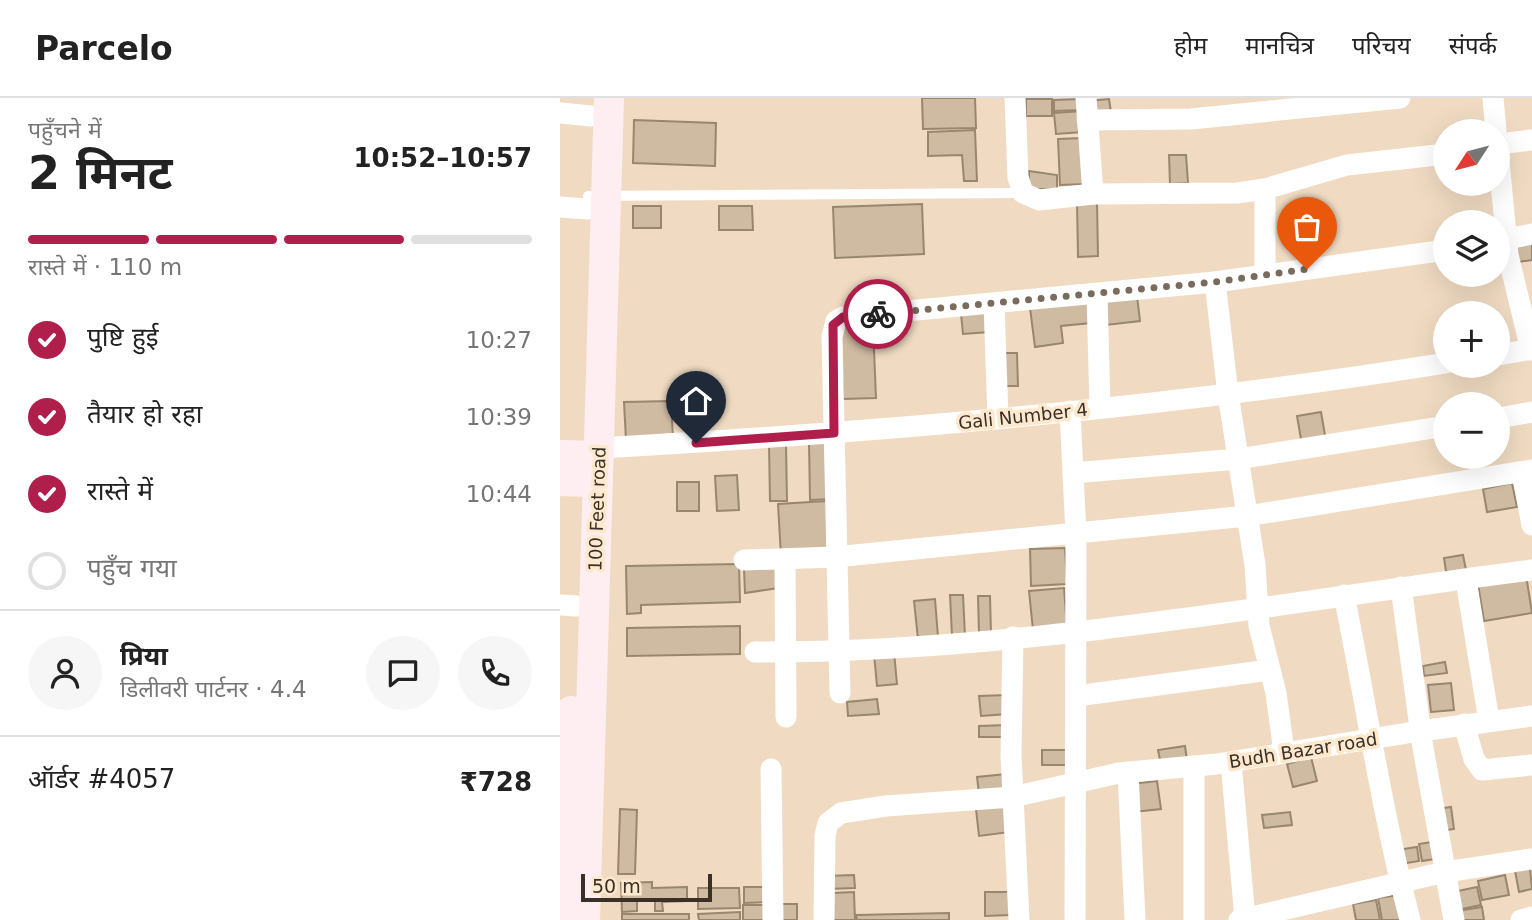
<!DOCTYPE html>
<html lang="hi">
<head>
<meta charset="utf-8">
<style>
  :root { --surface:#fff; --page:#f6f6f6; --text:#222; --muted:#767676; --line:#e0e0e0; --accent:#b01e4c }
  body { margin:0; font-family:"DejaVu Sans","Noto Sans Devanagari",sans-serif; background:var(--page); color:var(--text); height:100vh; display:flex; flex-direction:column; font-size:26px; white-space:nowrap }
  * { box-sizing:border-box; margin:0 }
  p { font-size:23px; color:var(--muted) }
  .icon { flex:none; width:38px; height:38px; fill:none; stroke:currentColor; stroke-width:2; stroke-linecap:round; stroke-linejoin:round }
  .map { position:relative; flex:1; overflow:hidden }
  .side { display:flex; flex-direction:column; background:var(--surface); width:560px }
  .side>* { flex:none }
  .needle { width:46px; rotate:234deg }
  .controls { position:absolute; left:873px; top:21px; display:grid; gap:14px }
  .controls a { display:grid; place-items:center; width:77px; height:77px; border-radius:50%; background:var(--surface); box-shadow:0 7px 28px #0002; font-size:35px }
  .scale { position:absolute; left:21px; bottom:18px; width:131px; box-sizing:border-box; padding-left:7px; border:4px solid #393127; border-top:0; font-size:19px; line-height:24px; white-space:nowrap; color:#393127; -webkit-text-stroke:5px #fee9cf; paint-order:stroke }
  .pin { position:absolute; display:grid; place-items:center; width:60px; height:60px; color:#fff; margin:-72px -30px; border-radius:50% 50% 50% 0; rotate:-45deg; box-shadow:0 0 7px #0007 }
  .pin .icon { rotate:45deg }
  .courier { position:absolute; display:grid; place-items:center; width:70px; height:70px; margin:-35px; border:5px solid #b01e4c; border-radius:50%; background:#fff; color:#222; box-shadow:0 2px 9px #0007 }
  .head em { font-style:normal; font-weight:700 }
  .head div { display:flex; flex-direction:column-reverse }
  .head { display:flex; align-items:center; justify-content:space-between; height:119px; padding:0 28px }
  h1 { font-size:46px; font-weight:700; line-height:52px }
  .bar { display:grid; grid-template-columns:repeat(4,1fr); gap:10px 7px; align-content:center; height:84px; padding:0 28px }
  .bar i { height:9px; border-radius:5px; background:var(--line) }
  .bar .on { background:var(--accent) }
  .bar p { grid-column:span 4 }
  .line { display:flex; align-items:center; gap:18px; padding:0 28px; border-top:2px solid var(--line) }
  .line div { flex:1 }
  .round { display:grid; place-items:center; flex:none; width:74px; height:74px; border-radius:37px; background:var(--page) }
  ol { padding:0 28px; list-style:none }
  li { display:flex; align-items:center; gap:21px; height:77px }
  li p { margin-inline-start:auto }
  li .icon { padding:7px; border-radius:50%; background:var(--accent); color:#fff; stroke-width:4 }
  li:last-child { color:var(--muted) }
  li i { width:38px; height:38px; border:4px solid var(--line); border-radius:50% }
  header { display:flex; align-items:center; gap:42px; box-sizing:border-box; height:98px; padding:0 35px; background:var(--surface); border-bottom:2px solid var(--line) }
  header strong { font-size:33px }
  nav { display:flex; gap:38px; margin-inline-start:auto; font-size:24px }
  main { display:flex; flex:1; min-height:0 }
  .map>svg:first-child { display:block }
  .building { fill:#cfbba2; stroke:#99866f; stroke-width:2 }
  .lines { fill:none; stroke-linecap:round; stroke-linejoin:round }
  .lane { stroke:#fff; stroke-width:10 }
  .street { stroke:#fff; stroke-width:21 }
  .secondary { stroke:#ffeef1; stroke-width:30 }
  .done { stroke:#796c5d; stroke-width:7; stroke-dasharray:0 12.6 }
  .route { stroke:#b01e4c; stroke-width:9 }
  .labels { text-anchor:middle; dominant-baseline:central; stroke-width:7; stroke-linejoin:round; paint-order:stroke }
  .street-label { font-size:18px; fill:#393127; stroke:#fee9cf }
</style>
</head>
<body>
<header>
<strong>Parcelo</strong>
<nav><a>होम</a><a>मानचित्र</a><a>परिचय</a><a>संपर्क</a></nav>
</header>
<main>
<section class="side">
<div class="head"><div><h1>2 मिनट</h1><p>पहुँचने में</p></div><em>10:52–10:57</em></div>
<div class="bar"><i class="on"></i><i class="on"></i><i class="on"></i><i></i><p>रास्ते में · 110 m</p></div>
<ol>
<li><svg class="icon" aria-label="check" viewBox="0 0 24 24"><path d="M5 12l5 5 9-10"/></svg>पुष्टि हुई<p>10:27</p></li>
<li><svg class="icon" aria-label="check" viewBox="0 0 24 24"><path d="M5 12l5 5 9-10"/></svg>तैयार हो रहा<p>10:39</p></li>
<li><svg class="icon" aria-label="check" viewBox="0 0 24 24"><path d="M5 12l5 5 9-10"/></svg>रास्ते में<p>10:44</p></li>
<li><i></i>पहुँच गया</li>
</ol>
<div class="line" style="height:126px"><a class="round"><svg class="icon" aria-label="person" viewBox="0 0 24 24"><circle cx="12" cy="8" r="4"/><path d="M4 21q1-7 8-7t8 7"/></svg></a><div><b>प्रिया</b><p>डिलीवरी पार्टनर · 4.4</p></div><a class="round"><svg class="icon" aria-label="chat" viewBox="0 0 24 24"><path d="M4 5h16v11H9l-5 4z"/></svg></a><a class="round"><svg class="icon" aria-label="phone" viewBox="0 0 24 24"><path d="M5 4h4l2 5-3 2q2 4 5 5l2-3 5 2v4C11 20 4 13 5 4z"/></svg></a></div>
<div class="line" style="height:91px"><div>ऑर्डर #4057</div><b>₹728</b></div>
</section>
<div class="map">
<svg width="972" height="822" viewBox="0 0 972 822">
  <rect width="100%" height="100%" fill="#f0dbc2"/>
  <!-- building -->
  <g class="building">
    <path d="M362 0H415L416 30 363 31Z"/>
    <rect x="466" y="1" width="26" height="17"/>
    <path d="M522 1 523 12 494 13V2Z"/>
    <path d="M549 1 551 14 531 16 529 3Z"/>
    <path d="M522 13 523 34 496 36 494 15Z"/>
    <path d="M74 22 156 25 155 68 73 65Z"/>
    <path d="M415 32 417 83H404L402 57 368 58V34Z"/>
    <path d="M523 40 526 86 500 87 498 41Z"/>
    <path d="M609 57H626L628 85 610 86Z"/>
    <path d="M469 73 497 77V91H469Z"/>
    <path d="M517 104H537L538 158 518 159Z"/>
    <path d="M362 106 364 156 275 160 273 109Z"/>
    <rect x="73" y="108" width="28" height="22"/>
    <path d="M159 108H192L193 132H159Z"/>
    <path d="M972 137V162L958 164 954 140Z"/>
    <path d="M577 198 580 223 546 227 543 202Z"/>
    <path d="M530 204 531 225 501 228 503 245 475 249 470 210Z"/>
    <path d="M428 213 430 234 403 236 401 216Z"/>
    <path d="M313 227 316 300 283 301 280 228Z"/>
    <path d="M442 255H457L458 288H443Z"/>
    <path d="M111 303 113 340 66 342 64 304Z"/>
    <path d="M761 314 766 343 742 347 737 318Z"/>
    <path d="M271 344 273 401 250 402 249 345Z"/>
    <path d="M209 347H226L227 403H210Z"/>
    <path d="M177 377 179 412 157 413 155 378Z"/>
    <rect x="117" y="384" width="22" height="29"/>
    <path d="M952 385 957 409 927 414 923 391Z"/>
    <path d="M267 403 270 455 221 458 218 406Z"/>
    <path d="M505 450 507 486 471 488 470 451Z"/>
    <path d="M903 457 907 477 887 480 884 460Z"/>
    <path d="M179 466 180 504 81 507V515L67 516 66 468Z"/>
    <path d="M222 469 218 490 185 495 184 471Z"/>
    <path d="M966 477 972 515 924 523 918 486Z"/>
    <path d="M504 490 507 529 473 532 469 493Z"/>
    <path d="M390 497H403L405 538H392Z"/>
    <path d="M418 498H430L431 536H419Z"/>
    <path d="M375 501 378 539 358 541 354 503Z"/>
    <path d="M180 528V556L67 558V530Z"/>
    <path d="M334 554 337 586 317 588 314 556Z"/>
    <path d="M885 564 887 575 864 578 863 568Z"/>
    <path d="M891 585 894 612 871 614 868 587Z"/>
    <path d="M447 597 448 616 421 618 419 598Z"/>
    <path d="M317 601 319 616 288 618 287 604Z"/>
    <path d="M448 627V639H419V628Z"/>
    <path d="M625 648 627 662 601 667 598 652Z"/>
    <path d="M482 652H507L508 667H482Z"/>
    <path d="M751 659 757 683 733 689 727 666Z"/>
    <path d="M446 676 447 693 419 696 417 679Z"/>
    <path d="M597 683 601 711 574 714 571 686Z"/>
    <path d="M447 707 450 734 419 738 416 711Z"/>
    <path d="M891 709 894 731 881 733 877 711Z"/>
    <path d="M60 711 77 712 75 776H58Z"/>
    <path d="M730 714 732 727 704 730 702 717Z"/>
    <path d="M878 743 881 760 862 763 859 746Z"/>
    <path d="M857 749 859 763 840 766 837 752Z"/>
    <path d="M970 770 972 791 959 794 955 773Z"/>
    <path d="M294 777 295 790 267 791 266 778Z"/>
    <path d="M945 777 949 797 922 802 918 783Z"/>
    <path d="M92 784V790L127 789V803L102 804 103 813H95V803H77V813L62 814 61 785Z"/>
    <path d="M184 789H209V804L184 805Z"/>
    <path d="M917 789 921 807 897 812 893 794Z"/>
    <path d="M138 790H179L180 810 138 811Z"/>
    <path d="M294 794 295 822H272L271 795Z"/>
    <path d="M425 794H450V817L425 818Z"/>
    <path d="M839 797 843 822H822L818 800Z"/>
    <path d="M816 802 820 822H796L793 806Z"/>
    <rect x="217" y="806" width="20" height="16"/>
    <path d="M183 807H209L210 822H183Z"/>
    <path d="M922 809 924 822H899L897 813Z"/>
    <path d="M180 814V822H139L138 816Z"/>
    <path d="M389 815V822H297L296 817Z"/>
    <rect x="62" y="816" width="67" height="6"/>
  </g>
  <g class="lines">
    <!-- lane -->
    <path class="lane" d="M28 98 463 95"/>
    <!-- street -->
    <g class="street">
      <path d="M455 0 458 79 463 95 479 102 533 96 677 95 705 91 787 67 886 56"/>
      <path d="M526 0 533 96"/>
      <path d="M933 0 936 33"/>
      <path d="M0 15 31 18"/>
      <path d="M527 22 631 21 840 0"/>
      <path d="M938 46 972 42"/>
      <path d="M938 53 948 157 971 252"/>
      <path d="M0 109 28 111"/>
      <path d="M938 143 972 136"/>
      <path d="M705 176V91"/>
      <path d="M655 184 668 296 695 467 699 528 716 595 724 654"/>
      <path d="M537 196 540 310"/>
      <path d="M434 206 438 320"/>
      <path d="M938 257 972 251"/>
      <path d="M510 313 516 436 515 822"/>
      <path d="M938 320 972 314"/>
      <path d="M39 350C322 334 605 310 886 265"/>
      <path d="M962 374 972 427"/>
      <path d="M513 375 678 361 886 328"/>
      <path d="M225 461 226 619"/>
      <path d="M184 462 275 459 687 418 972 372"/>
      <path d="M906 482 929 623"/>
      <path d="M841 489 862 644 894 822"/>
      <path d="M784 497C806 605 822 715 850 822"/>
      <path d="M0 507 17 508"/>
      <path d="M453 539 451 657 459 822"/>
      <path d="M195 554C456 555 714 505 972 472"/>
      <path d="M280 595 272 239 276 223 283 219 655 184 886 152"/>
      <path d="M516 598 710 572"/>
      <path d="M904 626 914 661 922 672 972 667"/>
      <path d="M671 664 685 820"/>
      <path d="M211 671 213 822"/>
      <path d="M568 674 575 822"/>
      <path d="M264 822 265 738 268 725 281 715 326 708 453 699 559 675 657 666 860 633 972 618"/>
      <path d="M634 822V668"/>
      <path d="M679 822 885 774 972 761"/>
      <path d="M961 822 972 819"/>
    </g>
    <!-- secondary -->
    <g class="secondary">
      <path d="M0 357 39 358"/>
      <path d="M0 383 38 384"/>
      <path d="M0 815 11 613"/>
      <path d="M25 822 49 0"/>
    </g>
  </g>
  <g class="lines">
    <!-- done -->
    <path class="done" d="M318 216 655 184 747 171"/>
    <!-- route -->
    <path class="route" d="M136 345 274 335 273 227 283 219 318 216"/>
  </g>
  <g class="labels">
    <!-- street labels -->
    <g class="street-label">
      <text transform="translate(463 318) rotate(-6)">Gali Number 4</text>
      <text transform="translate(37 411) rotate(-88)">100 Feet road</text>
      <text transform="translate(743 652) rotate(-9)">Budh Bazar road</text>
    </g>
  </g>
</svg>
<div class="controls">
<a><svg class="needle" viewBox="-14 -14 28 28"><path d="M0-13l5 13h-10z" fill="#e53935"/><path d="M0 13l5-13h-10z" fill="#767676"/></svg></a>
<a><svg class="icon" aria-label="layers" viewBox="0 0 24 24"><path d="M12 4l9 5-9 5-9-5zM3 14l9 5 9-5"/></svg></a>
<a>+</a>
<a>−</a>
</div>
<div class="scale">50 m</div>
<div class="pin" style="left:747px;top:171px;background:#ea580c"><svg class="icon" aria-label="bag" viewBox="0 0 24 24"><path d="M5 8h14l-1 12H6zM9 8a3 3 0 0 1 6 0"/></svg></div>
<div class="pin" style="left:136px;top:345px;background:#1f2937"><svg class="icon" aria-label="home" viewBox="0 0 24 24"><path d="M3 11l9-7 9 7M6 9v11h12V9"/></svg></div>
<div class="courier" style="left:318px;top:216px"><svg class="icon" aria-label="bike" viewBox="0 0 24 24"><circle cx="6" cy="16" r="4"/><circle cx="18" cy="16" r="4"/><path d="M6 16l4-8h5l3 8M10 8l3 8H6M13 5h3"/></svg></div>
</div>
</main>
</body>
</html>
